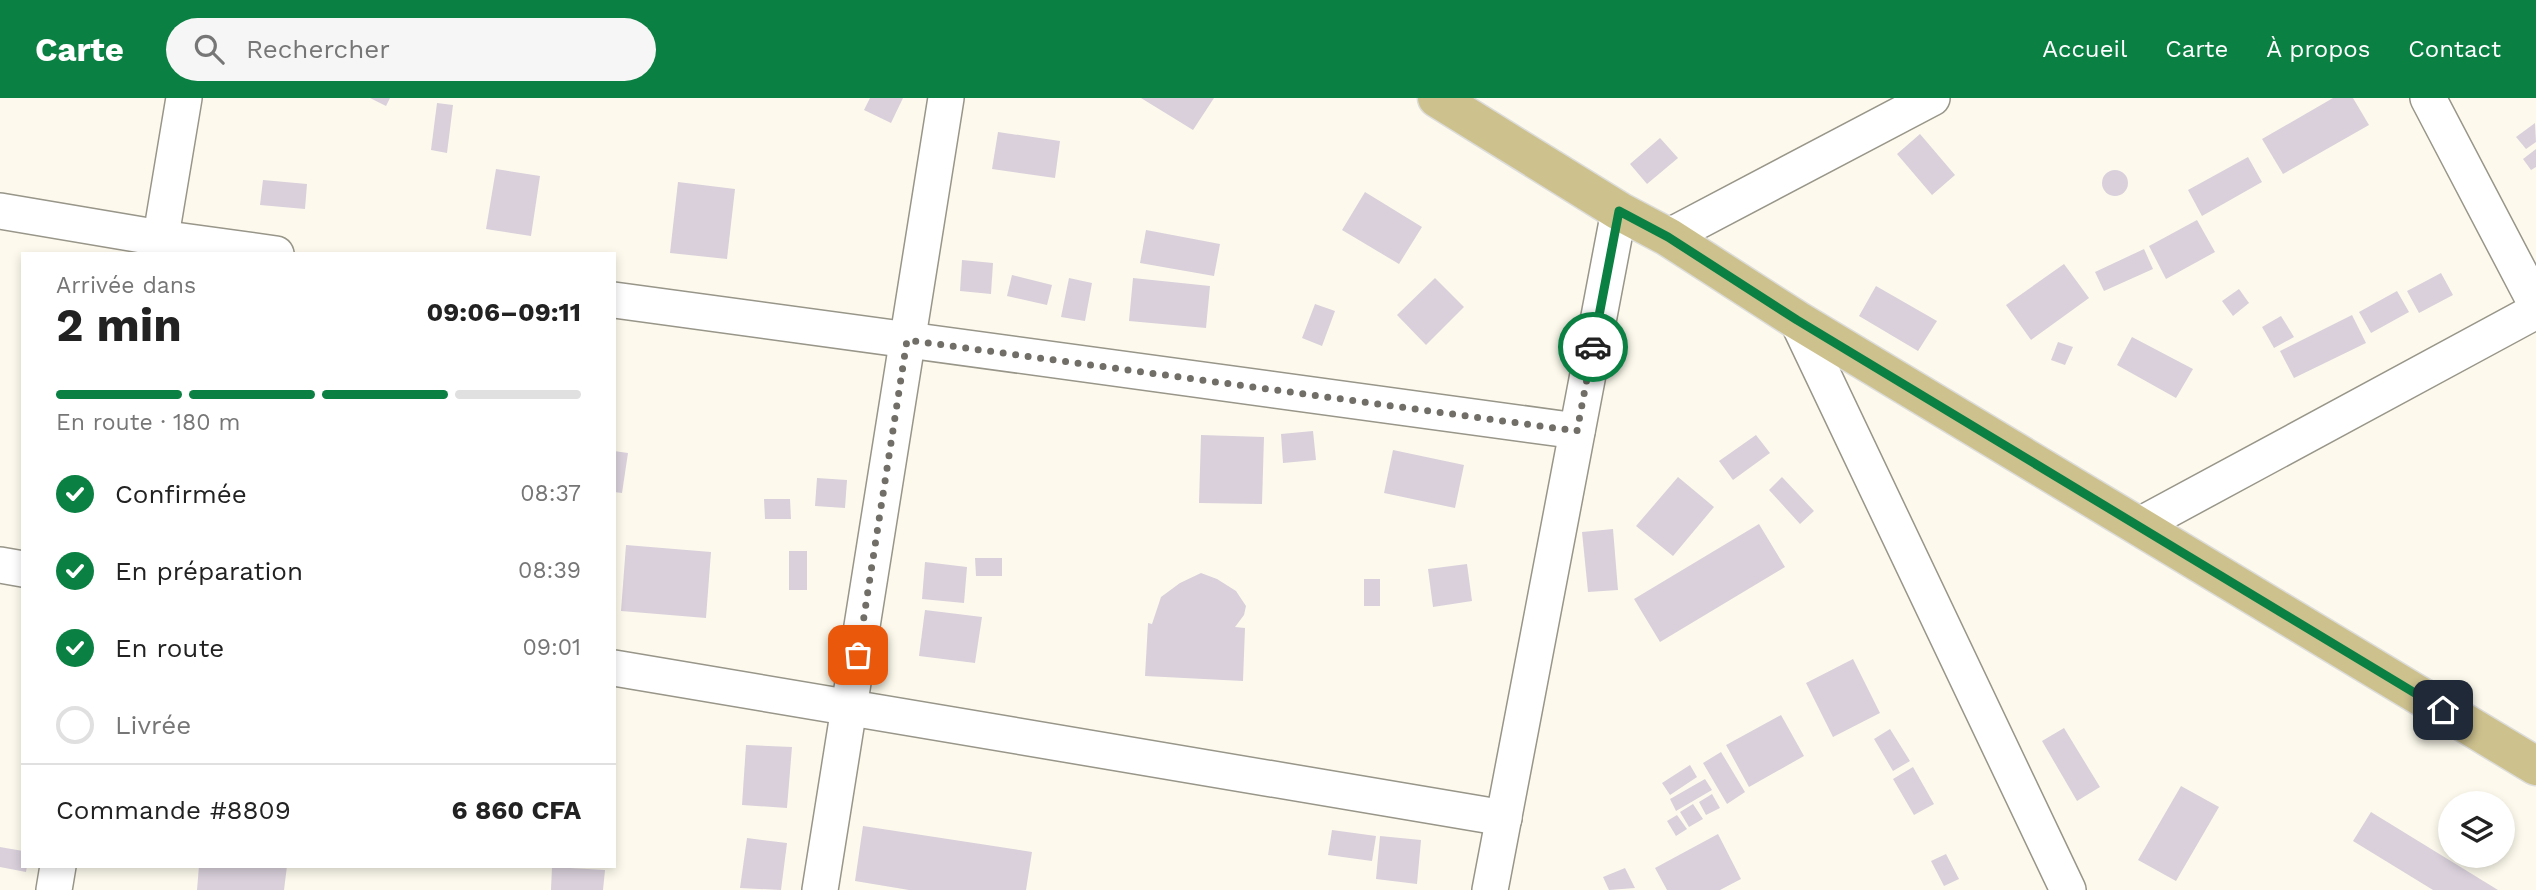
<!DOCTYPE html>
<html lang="fr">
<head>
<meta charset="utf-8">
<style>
  :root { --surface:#fff; --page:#f6f6f6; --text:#222; --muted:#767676; --line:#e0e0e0; --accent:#0b8043 }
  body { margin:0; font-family:"Work Sans",sans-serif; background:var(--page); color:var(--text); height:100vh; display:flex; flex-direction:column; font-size:26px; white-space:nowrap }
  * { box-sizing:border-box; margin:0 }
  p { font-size:23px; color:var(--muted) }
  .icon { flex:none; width:38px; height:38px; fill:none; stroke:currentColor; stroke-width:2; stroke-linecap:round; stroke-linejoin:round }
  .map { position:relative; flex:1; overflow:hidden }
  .panel { position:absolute; left:21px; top:154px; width:595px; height:616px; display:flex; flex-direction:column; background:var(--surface); border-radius:0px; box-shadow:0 4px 10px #0003 }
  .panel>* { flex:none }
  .buttons { position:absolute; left:2438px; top:693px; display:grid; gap:14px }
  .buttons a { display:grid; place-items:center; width:77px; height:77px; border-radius:50%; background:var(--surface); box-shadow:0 4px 10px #0003; font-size:35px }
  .pin { position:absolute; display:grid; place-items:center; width:60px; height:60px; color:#fff; margin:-30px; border-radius:14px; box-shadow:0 4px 10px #0006 }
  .courier { position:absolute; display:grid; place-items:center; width:70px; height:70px; margin:-35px; border:5px solid #0b8043; border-radius:50%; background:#fff; color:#222; box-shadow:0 2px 9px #0007 }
  .summary em { font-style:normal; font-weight:700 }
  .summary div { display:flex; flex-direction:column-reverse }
  .summary { display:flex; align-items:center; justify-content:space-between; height:119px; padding:0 35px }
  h1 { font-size:46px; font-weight:700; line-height:52px }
  .bar { display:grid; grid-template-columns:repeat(4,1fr); gap:10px 7px; align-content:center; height:84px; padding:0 35px }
  .bar i { height:9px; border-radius:5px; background:var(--line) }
  .bar .current { background:var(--accent) }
  .bar p { grid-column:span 4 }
  .line { display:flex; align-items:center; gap:18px; padding:0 35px; border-top:2px solid var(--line) }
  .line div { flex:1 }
  ol { padding:0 35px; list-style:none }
  li { display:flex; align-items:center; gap:21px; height:77px }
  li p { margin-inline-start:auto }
  li .icon { padding:7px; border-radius:50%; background:var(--accent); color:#fff; stroke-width:4 }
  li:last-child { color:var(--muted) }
  li i { width:38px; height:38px; border:4px solid var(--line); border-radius:50% }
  header { display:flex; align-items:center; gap:42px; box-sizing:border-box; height:98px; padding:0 35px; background:var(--accent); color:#fff }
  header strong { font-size:33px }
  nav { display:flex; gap:38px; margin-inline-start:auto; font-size:24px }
  .search { width:490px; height:63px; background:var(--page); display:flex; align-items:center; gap:18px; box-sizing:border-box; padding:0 24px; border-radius:38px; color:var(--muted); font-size:26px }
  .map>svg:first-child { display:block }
  .building { fill:#d9d0db }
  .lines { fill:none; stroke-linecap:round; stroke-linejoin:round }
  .minor-casing { stroke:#989589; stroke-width:38 }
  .primary-casing { stroke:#dcdcdb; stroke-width:41 }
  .minor { stroke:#fff; stroke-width:35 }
  .primary { stroke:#cdc18e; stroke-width:38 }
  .done { stroke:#706e66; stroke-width:7; stroke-dasharray:0 12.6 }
  .route { stroke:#0b8043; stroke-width:9 }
</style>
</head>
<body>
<header>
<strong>Carte</strong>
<div class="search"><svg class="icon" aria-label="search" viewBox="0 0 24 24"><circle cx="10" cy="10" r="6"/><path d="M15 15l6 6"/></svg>Rechercher</div>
<nav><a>Accueil</a><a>Carte</a><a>À propos</a><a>Contact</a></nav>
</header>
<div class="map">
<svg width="2536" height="792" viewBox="0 0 2536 792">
  <rect width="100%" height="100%" fill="#fdfaed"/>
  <!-- building -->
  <g class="building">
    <path d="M370 0H390L386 8Z"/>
    <path d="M870 0H903L891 25 864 12Z"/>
    <path d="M1141 0H1214L1193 32Z"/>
    <path d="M2333 0H2353L2369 27 2283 76 2262 41Z"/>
    <path d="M437 5 453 7 447 55 431 52Z"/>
    <path d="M2535 25 2536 44 2526 51 2516 39Z"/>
    <path d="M998 34 1060 43 1055 80 992 71Z"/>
    <path d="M1920 36 1955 77 1932 97 1897 56Z"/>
    <path d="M1660 40 1678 60 1647 86 1630 66Z"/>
    <path d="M2536 51V69L2531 72 2523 61Z"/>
    <path d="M2248 59 2262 84 2202 118 2188 92Z"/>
    <path d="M496 71 540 78 531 138 486 131Z"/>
    <circle cx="2115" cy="85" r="13"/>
    <path d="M263 82 307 86 305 111 260 107Z"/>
    <path d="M678 84 735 91 727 161 670 155Z"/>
    <path d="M1365 94 1422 129 1399 166 1342 132Z"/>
    <path d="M2197 122 2215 154 2166 181 2149 148Z"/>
    <path d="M1146 132 1220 146 1214 178 1140 165Z"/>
    <path d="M2144 151 2153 171 2104 193 2095 174Z"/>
    <path d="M962 162 993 165 991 196 960 193Z"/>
    <path d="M2064 166 2089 200 2031 242 2006 207Z"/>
    <path d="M2441 175 2453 197 2419 215 2407 193Z"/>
    <path d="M1012 177 1052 187 1047 207 1007 198Z"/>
    <path d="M1069 180 1092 185 1085 223 1061 219Z"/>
    <path d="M1133 180 1210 188 1206 230 1129 223Z"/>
    <path d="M1435 180 1464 209 1426 247 1397 217Z"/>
    <path d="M1876 188 1937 223 1918 253 1859 218Z"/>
    <path d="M2239 191 2249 205 2233 218 2222 203Z"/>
    <path d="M2397 193 2409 214 2371 235 2359 214Z"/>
    <path d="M1315 206 1335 213 1322 248 1302 240Z"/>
    <path d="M2352 217 2366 245 2294 280 2280 253Z"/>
    <path d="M2281 218 2294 239 2274 250 2262 229Z"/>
    <path d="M2132 239 2193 271 2176 300 2117 267Z"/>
    <path d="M2058 244 2073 249 2065 267 2051 262Z"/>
    <path d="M1313 333 1316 362 1283 365 1281 336Z"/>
    <path d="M1201 337 1264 339 1262 406 1199 405Z"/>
    <path d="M1756 337 1770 355 1733 382 1719 363Z"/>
    <path d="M1393 352 1464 367 1455 410 1384 395Z"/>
    <path d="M614 353 628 355 622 395 614 394Z"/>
    <path d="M1678 379 1714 409 1673 458 1636 428Z"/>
    <path d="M1782 379 1814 413 1800 426 1769 392Z"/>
    <path d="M817 380 847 382 845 410 815 408Z"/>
    <path d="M764 401H790L791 421H765Z"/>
    <path d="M1759 426 1785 469 1660 544 1634 501Z"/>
    <path d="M1613 431 1618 492 1588 494 1582 434Z"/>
    <path d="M626 447 711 454 706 520 621 513Z"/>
    <rect x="789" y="453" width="18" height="39"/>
    <path d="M975 460H1002V478H976Z"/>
    <path d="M925 464 967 469 964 505 922 501Z"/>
    <path d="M1467 466 1472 503 1433 509 1428 471Z"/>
    <path d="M1201 475 1217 481 1236 493 1246 508 1244 517 1235 529 1245 530 1243 583 1145 578 1148 525 1152 526 1161 499 1180 485Z"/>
    <rect x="1364" y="481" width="16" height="27"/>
    <path d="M925 512 982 519 975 565 919 558Z"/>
    <path d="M1853 561 1880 615 1833 639 1806 585Z"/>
    <path d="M1781 617 1804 658 1749 689 1726 647Z"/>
    <path d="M2064 630 2100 689 2077 703 2042 643Z"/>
    <path d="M1890 631 1910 663 1893 673 1874 641Z"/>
    <path d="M746 647 792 649 787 710 742 707Z"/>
    <path d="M1721 654 1745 694 1727 706 1703 665Z"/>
    <path d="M1690 667 1697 679 1670 697 1662 685Z"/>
    <path d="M1913 669 1934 706 1914 717 1893 681Z"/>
    <path d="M1705 681 1712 692 1676 713 1670 701Z"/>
    <path d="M2181 688 2219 709 2176 783 2138 762Z"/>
    <path d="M1712 696 1720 710 1706 717 1699 704Z"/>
    <path d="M1693 706 1703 721 1689 729 1680 714Z"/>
    <path d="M2371 714 2498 792H2433L2353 743Z"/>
    <path d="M1677 717 1687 731 1676 738 1667 723Z"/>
    <path d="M863 728 1032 754 1026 792H909L855 783Z"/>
    <path d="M1332 732 1376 738 1372 763 1328 757Z"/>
    <path d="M1718 736 1741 781 1720 792H1667L1655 770Z"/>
    <path d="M1380 738 1421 742 1417 786 1376 781Z"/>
    <path d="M747 740 787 745 781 792 740 790Z"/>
    <path d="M0 749 23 753V768H27L26 774 0 769Z"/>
    <path d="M1946 756 1959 781 1944 788 1931 763Z"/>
    <path d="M199 768H287L284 792H197Z"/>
    <path d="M552 769 605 772 603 792H551Z"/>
    <path d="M1625 770 1635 790 1609 792 1603 779Z"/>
  </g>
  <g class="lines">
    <!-- minor casing -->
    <g class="minor-casing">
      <g id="minor">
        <path d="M2428 0 2536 206"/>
        <path d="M0 113 160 140 276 156"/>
        <path d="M1668 139 1932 0"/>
        <path d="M158 156 184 0"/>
        <path d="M614 202 1577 333"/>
        <path d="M1797 222 2068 792"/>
        <path d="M2140 427 2536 213"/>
        <path d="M0 467 23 471"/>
        <path d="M614 570 1504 720"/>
        <path d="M54 792 58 768"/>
        <path d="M820 792 946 0"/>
        <path d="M1490 792 1619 113"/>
      </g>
    </g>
    <!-- primary casing -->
    <g class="primary-casing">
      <path id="primary" d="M1437 0 1619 113 1668 139 1797 222 2536 668"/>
    </g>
    <!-- minor -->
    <use href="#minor" class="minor"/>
    <!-- primary -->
    <use href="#primary" class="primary"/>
  </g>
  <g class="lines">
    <!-- done -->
    <path class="done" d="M858 557 907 242 1577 333 1593 249"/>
    <!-- route -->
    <path class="route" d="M1593 249 1619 113 1668 139 1797 222 2443 612"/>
  </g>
</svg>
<div class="buttons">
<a><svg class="icon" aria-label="layers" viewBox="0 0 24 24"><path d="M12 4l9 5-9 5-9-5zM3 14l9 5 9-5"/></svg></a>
</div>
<div class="pin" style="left:858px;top:557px;background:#ea580c"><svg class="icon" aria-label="bag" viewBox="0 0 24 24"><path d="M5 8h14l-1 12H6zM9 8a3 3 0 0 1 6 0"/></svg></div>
<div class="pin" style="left:2443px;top:612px;background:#1f2937"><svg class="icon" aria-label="home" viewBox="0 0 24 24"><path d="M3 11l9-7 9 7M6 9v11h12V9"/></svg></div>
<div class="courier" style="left:1593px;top:249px"><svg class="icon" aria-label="car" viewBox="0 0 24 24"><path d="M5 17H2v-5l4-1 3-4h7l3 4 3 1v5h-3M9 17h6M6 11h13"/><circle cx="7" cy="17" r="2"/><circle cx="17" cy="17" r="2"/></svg></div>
<section class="panel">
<div class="summary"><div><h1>2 min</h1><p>Arrivée dans</p></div><em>09:06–09:11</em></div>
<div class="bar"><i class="current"></i><i class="current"></i><i class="current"></i><i></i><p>En route · 180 m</p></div>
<ol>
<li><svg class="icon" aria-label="check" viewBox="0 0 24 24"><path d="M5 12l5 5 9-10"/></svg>Confirmée<p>08:37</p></li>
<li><svg class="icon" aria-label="check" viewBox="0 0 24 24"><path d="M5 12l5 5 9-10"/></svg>En préparation<p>08:39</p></li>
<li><svg class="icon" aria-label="check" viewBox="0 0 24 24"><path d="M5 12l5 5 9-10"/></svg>En route<p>09:01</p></li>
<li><i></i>Livrée</li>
</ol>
<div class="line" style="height:91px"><div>Commande #8809</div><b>6 860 CFA</b></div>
</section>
</div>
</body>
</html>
